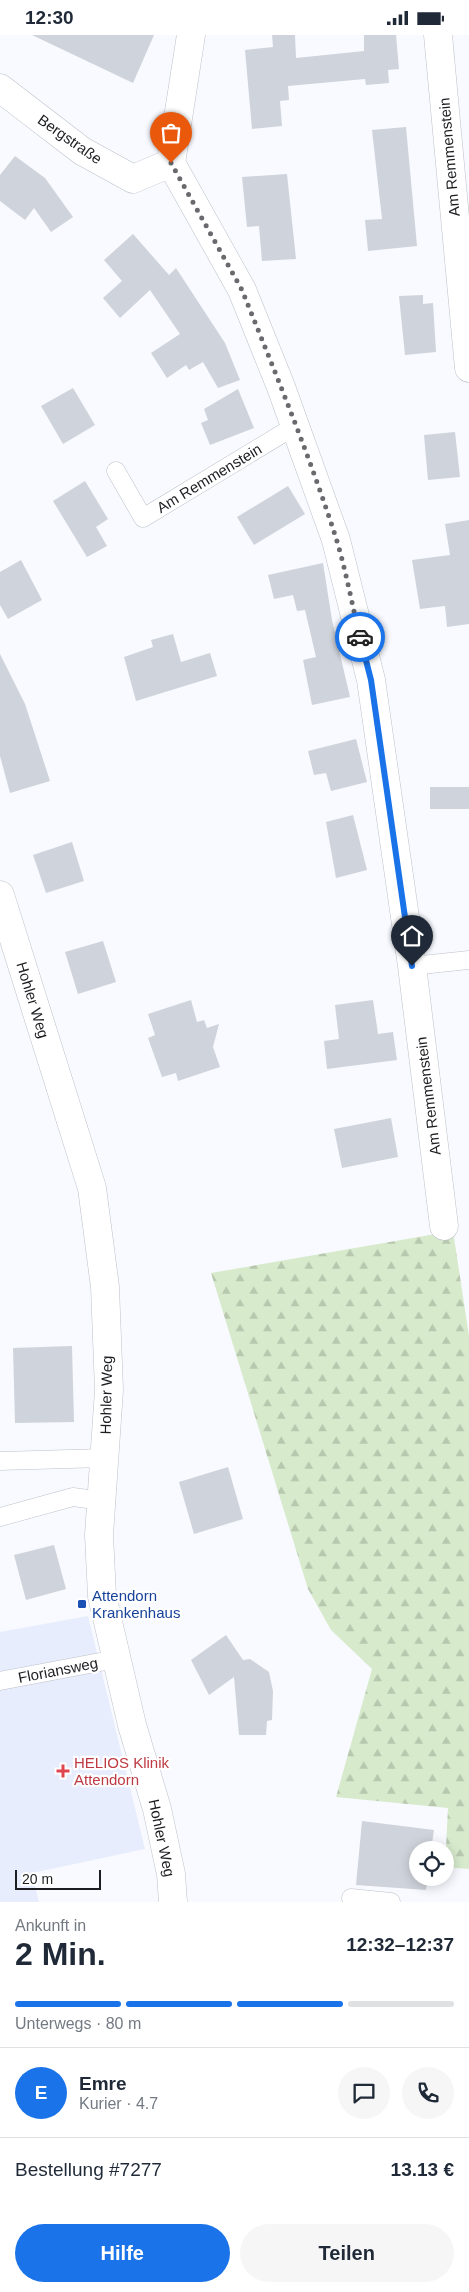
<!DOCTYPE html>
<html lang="de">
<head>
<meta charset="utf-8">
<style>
  :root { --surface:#fff; --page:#f6f6f7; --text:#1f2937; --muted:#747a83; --line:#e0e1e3; --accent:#1a73e8 }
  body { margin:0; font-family:Helvetica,sans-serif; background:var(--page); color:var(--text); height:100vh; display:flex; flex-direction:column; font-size:19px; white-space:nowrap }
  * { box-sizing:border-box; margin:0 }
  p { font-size:16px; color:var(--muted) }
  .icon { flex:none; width:28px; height:28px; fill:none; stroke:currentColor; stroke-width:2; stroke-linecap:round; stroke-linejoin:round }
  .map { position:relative; height:1867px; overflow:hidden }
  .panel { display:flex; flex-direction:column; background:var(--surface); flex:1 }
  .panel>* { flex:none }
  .fabs { position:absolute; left:409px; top:1806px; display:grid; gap:10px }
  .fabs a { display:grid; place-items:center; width:45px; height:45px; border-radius:50%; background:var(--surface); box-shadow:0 2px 12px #0003; font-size:25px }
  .scale { position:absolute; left:15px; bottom:12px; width:86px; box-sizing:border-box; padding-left:5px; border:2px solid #1c1d20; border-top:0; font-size:14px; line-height:18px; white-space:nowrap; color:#1c1d20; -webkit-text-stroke:4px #fff; paint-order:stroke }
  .pin { position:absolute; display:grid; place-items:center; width:42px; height:42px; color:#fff; margin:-51px -21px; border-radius:50% 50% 50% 0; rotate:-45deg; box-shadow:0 0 5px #0007 }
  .pin .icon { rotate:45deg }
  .courier { position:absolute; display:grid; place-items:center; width:50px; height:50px; margin:-25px; border:4px solid #1a73e8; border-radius:50%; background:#fff; color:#222; box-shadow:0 1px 6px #0007 }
  .overview em { font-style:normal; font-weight:700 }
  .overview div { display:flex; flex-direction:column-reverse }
  .overview { display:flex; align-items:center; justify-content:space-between; height:85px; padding:0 15px }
  h1 { font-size:32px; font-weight:700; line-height:38px }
  .bar { display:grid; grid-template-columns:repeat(4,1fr); gap:8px 5px; align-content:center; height:60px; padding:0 15px }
  .bar i { height:6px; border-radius:4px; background:var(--line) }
  .bar .on { background:var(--accent) }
  .bar p { grid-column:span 4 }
  .line { display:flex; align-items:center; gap:12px; padding:0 15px; border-top:1px solid var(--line) }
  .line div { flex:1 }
  .round { display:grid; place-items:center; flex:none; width:52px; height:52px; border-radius:26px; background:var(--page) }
  .action { display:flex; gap:10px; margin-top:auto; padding:10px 15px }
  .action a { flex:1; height:58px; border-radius:30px; background:var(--accent); color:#fff; font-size:20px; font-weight:700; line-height:58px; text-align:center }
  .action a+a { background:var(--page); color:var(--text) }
  .status { display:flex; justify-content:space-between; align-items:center; height:35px; padding:0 25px; background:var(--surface); direction:ltr }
  .status svg { height:14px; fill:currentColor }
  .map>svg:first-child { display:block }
  .built { fill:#e7edfd }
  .forest { fill:url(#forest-firs) }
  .building { fill:#cfd3db }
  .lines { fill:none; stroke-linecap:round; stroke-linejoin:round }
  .service-casing { stroke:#bdc0c9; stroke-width:19 }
  .minor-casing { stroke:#bdc0c9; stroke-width:29 }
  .service { stroke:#fff; stroke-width:18 }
  .minor { stroke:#fff; stroke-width:28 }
  .done { stroke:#696a6e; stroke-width:5; stroke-dasharray:0 9 }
  .route { stroke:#1a73e8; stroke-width:6 }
  .transit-dot { fill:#1a4fb4; stroke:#fff; stroke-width:2 }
  .health-dot { fill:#e0444e; stroke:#fff; stroke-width:2 }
  .labels { text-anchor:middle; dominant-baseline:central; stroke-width:4.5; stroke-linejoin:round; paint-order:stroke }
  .street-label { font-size:15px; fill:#1c1d20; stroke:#fff }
  .transit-label { font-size:15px; fill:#164399; stroke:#fff; text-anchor:start }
  .health-label { font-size:15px; fill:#be3a42; stroke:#fff; text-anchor:start }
</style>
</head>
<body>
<div class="status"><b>12:30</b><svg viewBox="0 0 49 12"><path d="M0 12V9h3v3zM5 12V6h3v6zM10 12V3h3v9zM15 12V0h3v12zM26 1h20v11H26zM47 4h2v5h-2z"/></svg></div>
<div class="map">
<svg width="469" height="1867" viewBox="0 0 469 1867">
  <defs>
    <pattern id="forest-firs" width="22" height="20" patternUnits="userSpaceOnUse" patternTransform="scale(1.25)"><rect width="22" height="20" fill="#d7eacc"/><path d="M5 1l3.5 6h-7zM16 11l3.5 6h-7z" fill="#b8c8af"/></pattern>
  </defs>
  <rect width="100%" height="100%" fill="#f8faff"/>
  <!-- built -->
  <path class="built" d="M88 1581 145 1814 32 1838 39 1867H0V1597Z"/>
  <!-- forest -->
  <path class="forest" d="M453 1196 469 1301V1834L445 1832 448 1773 336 1762 372 1634 331 1595 308 1554 211 1238Z"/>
  <!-- building -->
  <g class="building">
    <path d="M32 0H154L133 48Z"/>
    <path d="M272 0H295L296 23 364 16V0H396L399 34 388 35 389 48 366 50 365 44 288 51 289 65 280 66 282 91 252 94 245 15 273 12Z"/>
    <path d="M406 92 417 211 368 216 365 185 382 184 372 95Z"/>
    <path d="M15 121 45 143 73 182 51 197 34 173 25 185 0 166V140Z"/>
    <path d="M287 139 296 224 262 226 259 191 247 192 242 142Z"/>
    <path d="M133 199 169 240 176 233 225 308 240 345 218 353 203 327 189 335 186 330 167 343 151 318 180 299 150 255 120 283 103 263 122 246 104 225Z"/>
    <path d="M423 260V269L433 268 436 317 405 320 399 261Z"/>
    <path d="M73 353 95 390 63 409 41 371Z"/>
    <path d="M238 354 254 393 210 410 201 388 208 385 204 374Z"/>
    <path d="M455 397 460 442 428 445 424 400Z"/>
    <path d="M85 446 108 484 96 492 107 511 87 522 53 466Z"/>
    <path d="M288 451 305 479 254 510 237 482Z"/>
    <path d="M469 485V589L447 592 445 571 420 574 412 525 450 520 445 489Z"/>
    <path d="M21 525 42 565 8 584 0 570V537Z"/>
    <path d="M323 528 332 585 350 662 312 670 303 625 316 622 305 575 297 576 293 560 274 564 268 540Z"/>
    <path d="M173 599 181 627 210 618 217 641 136 666 124 622 153 612 151 605Z"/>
    <path d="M0 619 25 669 50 746 10 758 0 721Z"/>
    <path d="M356 704 367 747 331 756 326 738 314 740 308 716Z"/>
    <rect x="430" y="752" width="39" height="22"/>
    <path d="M353 780 367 835 336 843 326 787Z"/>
    <path d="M72 807 84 846 46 858 33 820Z"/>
    <path d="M103 906 116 947 78 959 65 917Z"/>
    <path d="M191 965 197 987 204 985 207 993 219 989 213 1012 220 1032 178 1046 176 1038 162 1042 148 1003 155 1000 148 979Z"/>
    <path d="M373 965 378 999 393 997 397 1025 327 1034 324 1006 339 1004 335 970Z"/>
    <path d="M391 1083 398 1122 342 1133 334 1094Z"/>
    <path d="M72 1311 74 1387 15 1388 13 1313Z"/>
    <path d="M228 1432 243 1484 194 1499 179 1447Z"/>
    <path d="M54 1510 66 1554 26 1565 14 1520Z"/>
    <path d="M226 1600 243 1625 250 1624 269 1637 273 1656 272 1685 267 1686 266 1700H239L234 1642 209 1660 191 1625Z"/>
    <path d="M362 1786 434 1795 431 1815H418V1842H428L426 1855 356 1850Z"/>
  </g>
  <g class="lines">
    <!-- service casing -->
    <g class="service-casing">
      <g id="service">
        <path d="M116 436 143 483 295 391"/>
        <path d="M412 931 469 925"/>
        <path d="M0 1426 104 1423"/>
        <path d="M0 1482 73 1462 102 1466"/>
        <path d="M0 1646 116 1624"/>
        <path d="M351 1863 391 1867"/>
      </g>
    </g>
    <!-- minor casing -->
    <g class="minor-casing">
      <g id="minor">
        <path d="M191 0 171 128 242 255 281 352 336 505 371 645 412 931 444 1191"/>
        <path d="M438 0 469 333"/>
        <path d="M0 53 82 116 133 144 171 128"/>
        <path d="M0 860 92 1153 105 1252 109 1355 99 1500 102 1561 132 1690 157 1774 171 1839 173 1867"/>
      </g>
    </g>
    <!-- service -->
    <use href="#service" class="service"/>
    <!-- minor -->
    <use href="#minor" class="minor"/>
  </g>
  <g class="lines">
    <!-- done -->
    <path class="done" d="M171 128 242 255C275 337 309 419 336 503 346 535 352 570 360 602"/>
    <!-- route -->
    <path class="route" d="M360 602 371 645 412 931"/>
  </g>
  <!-- markers -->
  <rect class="transit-dot" x="77" y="1564" width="10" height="10" rx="2.5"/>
  <path class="health-dot" d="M60.5 1728.5h5v5h5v5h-5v5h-5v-5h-5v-5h5z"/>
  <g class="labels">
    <!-- street labels -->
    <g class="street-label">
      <text transform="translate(70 104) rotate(35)">Bergstraße</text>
      <text transform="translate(449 122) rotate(-95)">Am Remmenstein</text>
      <text transform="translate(209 443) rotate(-31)">Am Remmenstein</text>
      <text transform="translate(33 965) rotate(73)">Hohler Weg</text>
      <text transform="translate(428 1061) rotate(-97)">Am Remmenstein</text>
      <text transform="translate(106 1360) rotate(-89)">Hohler Weg</text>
      <text transform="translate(58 1635) rotate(-11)">Floriansweg</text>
      <text transform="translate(162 1803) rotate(78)">Hohler Weg</text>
    </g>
    <!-- transit labels -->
    <g class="transit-label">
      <text x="92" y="1560">Attendorn<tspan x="92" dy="17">Krankenhaus</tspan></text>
    </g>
    <!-- health labels -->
    <g class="health-label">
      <text x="74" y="1727">HELIOS Klinik<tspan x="74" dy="17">Attendorn</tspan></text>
    </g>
  </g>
</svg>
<div class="fabs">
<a><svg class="icon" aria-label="locate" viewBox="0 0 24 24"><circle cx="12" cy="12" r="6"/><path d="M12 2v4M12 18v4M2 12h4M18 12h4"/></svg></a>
</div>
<div class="scale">20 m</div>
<div class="pin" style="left:171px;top:128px;background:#ea580c"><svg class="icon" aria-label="bag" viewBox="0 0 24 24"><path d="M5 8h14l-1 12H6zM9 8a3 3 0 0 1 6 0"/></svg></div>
<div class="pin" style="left:412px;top:931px;background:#1f2937"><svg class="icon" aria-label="home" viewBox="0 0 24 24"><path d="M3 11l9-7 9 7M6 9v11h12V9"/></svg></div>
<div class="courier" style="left:360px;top:602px"><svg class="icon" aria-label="car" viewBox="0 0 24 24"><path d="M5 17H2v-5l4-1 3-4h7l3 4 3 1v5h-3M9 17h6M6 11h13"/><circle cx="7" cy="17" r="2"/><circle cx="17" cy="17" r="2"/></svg></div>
</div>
<section class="panel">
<div class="overview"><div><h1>2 Min.</h1><p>Ankunft in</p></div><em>12:32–12:37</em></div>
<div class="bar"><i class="on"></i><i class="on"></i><i class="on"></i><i></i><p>Unterwegs · 80 m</p></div>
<div class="line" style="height:90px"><b class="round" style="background:var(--accent);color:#fff">E</b><div><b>Emre</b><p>Kurier · 4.7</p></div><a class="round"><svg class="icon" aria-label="chat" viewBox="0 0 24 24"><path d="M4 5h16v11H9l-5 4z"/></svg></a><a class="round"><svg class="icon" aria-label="phone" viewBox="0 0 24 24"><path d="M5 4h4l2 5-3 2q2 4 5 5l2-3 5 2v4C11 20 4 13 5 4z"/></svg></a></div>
<div class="line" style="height:65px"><div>Bestellung #7277</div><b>13.13 €</b></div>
<div class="action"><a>Hilfe</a><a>Teilen</a></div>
</section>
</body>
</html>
